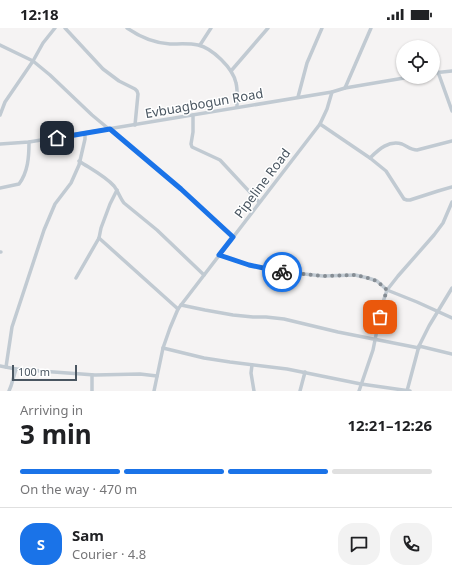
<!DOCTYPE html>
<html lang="en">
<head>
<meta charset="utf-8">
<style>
  :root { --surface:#fff; --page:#f2f2f2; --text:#202124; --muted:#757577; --line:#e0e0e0; --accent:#1a73e8 }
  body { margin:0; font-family:"Noto Sans",sans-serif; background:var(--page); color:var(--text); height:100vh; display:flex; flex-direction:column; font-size:15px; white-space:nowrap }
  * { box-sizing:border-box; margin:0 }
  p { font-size:13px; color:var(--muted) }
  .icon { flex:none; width:22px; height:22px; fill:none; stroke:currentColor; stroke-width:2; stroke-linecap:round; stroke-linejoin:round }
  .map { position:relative; height:363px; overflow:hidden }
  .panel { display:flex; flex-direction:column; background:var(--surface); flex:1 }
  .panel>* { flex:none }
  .fabs { position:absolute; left:396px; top:12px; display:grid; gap:8px }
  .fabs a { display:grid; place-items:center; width:44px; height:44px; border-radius:50%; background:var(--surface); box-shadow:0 1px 3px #0004; font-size:20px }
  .scale { position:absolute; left:12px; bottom:10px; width:65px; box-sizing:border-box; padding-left:4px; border:2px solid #4a5661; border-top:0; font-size:11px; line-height:14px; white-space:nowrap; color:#4a5661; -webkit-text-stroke:3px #fff; paint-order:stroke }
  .pin { position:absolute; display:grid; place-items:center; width:34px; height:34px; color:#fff; margin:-17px; border-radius:8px; box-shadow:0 2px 6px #0006 }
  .courier { position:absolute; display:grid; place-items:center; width:40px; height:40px; margin:-20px; border:3px solid #1a73e8; border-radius:50%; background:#fff; color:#222; box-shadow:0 1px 5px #0007 }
  .head em { font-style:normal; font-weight:700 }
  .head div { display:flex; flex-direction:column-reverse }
  .head { display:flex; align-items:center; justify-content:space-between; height:68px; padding:0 20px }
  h1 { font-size:26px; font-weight:700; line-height:30px }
  .bar { display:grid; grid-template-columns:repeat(4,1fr); gap:6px 4px; align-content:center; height:48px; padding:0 20px }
  .bar i { height:5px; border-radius:3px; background:var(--line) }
  .bar .on { background:var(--accent) }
  .bar p { grid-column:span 4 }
  .line { display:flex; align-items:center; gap:10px; padding:0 20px; border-top:1px solid var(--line) }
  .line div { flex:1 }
  .round { display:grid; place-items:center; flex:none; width:42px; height:42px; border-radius:16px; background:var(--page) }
  .status { display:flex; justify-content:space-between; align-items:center; height:28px; padding:0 20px; background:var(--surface); direction:ltr }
  .status svg { height:11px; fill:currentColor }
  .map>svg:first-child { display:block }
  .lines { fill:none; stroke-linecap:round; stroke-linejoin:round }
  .minor { stroke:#c1cad2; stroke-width:3.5 }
  .done { stroke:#868d94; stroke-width:4; stroke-dasharray:0 7.2 }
  .route { stroke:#1a73e8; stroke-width:5 }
  .labels { text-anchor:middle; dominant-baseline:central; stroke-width:3; stroke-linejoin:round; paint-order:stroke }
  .street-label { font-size:13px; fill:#4a5661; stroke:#fff }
</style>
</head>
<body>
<div class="status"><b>12:18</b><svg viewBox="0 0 49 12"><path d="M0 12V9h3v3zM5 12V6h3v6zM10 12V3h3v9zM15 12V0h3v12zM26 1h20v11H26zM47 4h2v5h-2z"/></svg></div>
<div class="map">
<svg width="452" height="363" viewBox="0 0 452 363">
  <rect width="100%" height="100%" fill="#f5f3f3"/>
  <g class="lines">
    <!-- minor -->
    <g class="minor">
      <path d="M65 0 103 41 119 53 135 61 137 63 138 66 135 97"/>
      <path d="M127 0C140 9 154 15 170 16 179 16 189 15 198 17 212 20 233 40 236 55 238 63 237 71 237 79"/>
      <path d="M0 17 33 33 50 47 92 87 181 161 233 209"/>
      <path d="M200 17 211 0"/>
      <path d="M231 43 268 0"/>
      <path d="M438 44 452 83"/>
      <path d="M433 45 452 43"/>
      <path d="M345 60 371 0"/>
      <path d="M298 69 307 35 322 0"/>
      <path d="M0 87 5 74 33 33 43 15 55 0"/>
      <path d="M193 87V104L191 116 192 119 220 132 259 174"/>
      <path d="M320 96 370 130C379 121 389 112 402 116 407 118 411 122 417 122L452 113"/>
      <path d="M0 116 29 114 332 64 345 60 410 49"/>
      <path d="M370 130 386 143 404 171 407 172H410L438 163 452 159"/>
      <path d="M79 133C91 141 105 148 114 158 118 163 120 170 124 175L157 202 204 247"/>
      <path d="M0 160 19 156C28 144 29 129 29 114"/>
      <path d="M99 210 178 281"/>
      <path d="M0 224H1"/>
      <path d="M219 227 249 237 285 244 323 248 355 247 368 250 377 253 387 262 417 274 452 290"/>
      <path d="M76 250 99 210 101 200 110 176 117 162"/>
      <path d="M181 277 205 282 233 287 253 289H266L284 291 338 304 419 320"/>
      <path d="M419 318 452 326"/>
      <path d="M163 320 204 330 230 334 287 341 361 356 410 363"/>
      <path d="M252 337 251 345 254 363"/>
      <path d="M0 338 16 341 40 343 95 347 140 346 157 348"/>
      <path d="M6 339 12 299 44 202 55 176 71 155 79 137 85 111V105"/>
      <path d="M92 347V363"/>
      <path d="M9 363 11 358 16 341"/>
      <path d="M154 363 163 320 170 300 178 281 320 96 327 81 332 64"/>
      <path d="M300 363 305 344"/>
      <path d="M359 363 373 322 382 277 387 262 398 248 434 207 443 195 452 174"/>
      <path d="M407 363 419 318 429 298 452 260"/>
    </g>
  </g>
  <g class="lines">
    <!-- done -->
    <path class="done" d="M282 244 323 248 356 247 368 250 377 253 387 262 382 277 380 289"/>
    <!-- route -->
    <path class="route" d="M57 110 110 101 181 161 233 209 219 227 249 237 282 244"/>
  </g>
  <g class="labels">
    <!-- street labels -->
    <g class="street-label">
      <text transform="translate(204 75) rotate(-10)">Evbuagbogun Road</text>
      <text transform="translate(262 155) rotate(-53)">Pipeline Road</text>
    </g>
  </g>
</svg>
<div class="fabs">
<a><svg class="icon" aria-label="locate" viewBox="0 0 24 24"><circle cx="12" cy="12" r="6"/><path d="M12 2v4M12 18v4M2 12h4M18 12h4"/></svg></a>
</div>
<div class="scale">100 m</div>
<div class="pin" style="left:380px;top:289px;background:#ea580c"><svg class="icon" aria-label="bag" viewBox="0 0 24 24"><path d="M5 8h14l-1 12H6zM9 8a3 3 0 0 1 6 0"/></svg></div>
<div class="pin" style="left:57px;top:110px;background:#1f2937"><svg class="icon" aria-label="home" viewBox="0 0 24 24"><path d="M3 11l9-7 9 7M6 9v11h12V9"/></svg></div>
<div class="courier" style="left:282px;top:244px"><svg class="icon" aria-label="bike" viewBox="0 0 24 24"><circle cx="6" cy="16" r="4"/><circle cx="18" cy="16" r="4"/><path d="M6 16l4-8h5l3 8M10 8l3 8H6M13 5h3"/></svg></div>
</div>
<section class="panel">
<div class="head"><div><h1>3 min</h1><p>Arriving in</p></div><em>12:21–12:26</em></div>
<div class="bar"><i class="on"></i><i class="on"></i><i class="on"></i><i></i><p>On the way · 470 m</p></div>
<div class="line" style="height:72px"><b class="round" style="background:var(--accent);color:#fff">S</b><div><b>Sam</b><p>Courier · 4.8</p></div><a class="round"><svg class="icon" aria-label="chat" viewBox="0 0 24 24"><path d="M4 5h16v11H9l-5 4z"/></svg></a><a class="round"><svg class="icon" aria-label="phone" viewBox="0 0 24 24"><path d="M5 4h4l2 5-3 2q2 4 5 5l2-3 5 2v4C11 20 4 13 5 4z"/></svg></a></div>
</section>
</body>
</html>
